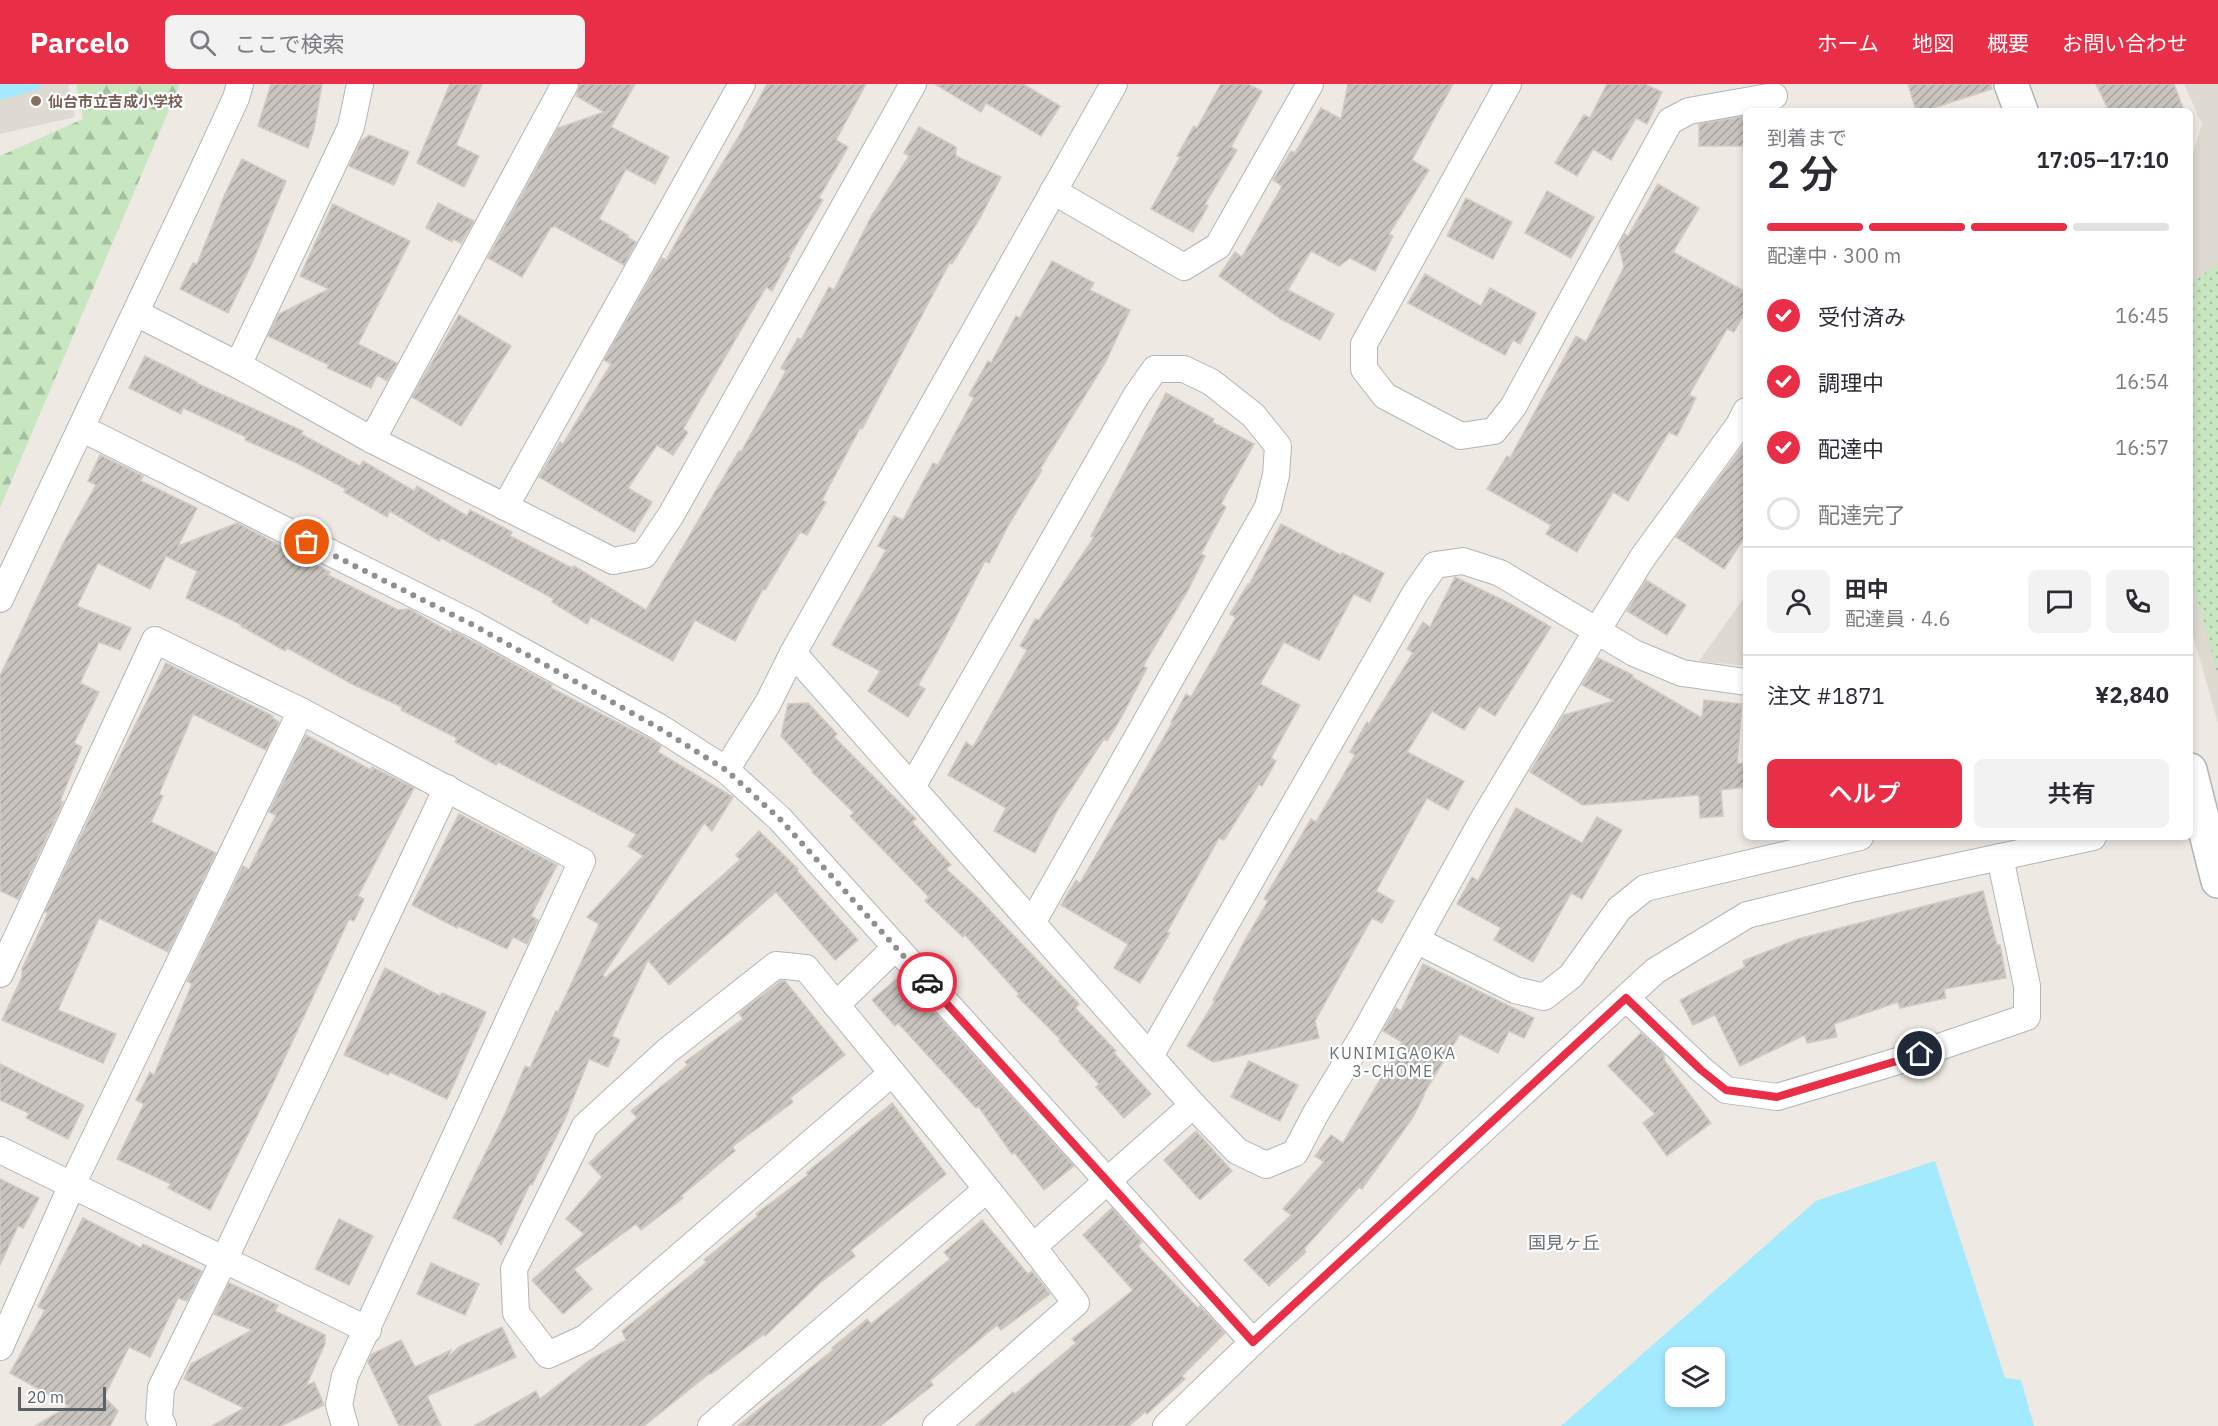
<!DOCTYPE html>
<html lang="ja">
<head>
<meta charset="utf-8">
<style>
  :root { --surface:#fff; --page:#f2f2f3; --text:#2b2b33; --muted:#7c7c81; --line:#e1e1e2; --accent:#e92f47 }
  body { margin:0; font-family:"IBM Plex Sans","Noto Sans JP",sans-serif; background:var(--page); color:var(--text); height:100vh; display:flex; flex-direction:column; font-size:22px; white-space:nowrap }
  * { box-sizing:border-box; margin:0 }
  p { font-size:20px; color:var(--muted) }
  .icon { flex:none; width:33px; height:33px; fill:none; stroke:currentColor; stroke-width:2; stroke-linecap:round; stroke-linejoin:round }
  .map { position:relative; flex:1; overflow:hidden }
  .side { position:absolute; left:1743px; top:24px; width:450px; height:732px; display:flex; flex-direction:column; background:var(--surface); border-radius:9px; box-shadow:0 3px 9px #0003 }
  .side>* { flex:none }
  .controls { position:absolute; left:1665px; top:1263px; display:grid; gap:12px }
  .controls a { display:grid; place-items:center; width:60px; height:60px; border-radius:9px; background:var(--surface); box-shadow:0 3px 9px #0003; font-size:30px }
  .scale { position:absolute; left:18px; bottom:15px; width:88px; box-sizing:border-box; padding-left:6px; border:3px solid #5b6164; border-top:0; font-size:16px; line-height:21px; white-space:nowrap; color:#5b6164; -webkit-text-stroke:4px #fff; paint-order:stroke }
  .pin { position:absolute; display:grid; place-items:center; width:51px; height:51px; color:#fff; margin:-26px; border:3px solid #fff; border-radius:50%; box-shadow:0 2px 6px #0007 }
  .courier { position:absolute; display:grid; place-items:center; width:60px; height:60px; margin:-30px; border:4px solid #e92f47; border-radius:50%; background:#fff; color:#222; box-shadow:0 2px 8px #0007 }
  .headline em { font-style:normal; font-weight:600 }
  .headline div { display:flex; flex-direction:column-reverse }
  .headline { display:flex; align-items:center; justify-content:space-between; height:102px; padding:0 24px }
  h1 { font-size:39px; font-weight:600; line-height:45px }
  .bar { display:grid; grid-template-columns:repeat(4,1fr); gap:9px 6px; align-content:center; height:72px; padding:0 24px }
  .bar i { height:8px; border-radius:4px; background:var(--line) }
  .bar .on { background:var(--accent) }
  .bar p { grid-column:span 4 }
  .line { display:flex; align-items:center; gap:15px; padding:0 24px; border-top:2px solid var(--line) }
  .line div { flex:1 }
  .round { display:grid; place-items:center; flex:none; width:63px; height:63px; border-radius:9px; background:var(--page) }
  ol { padding:0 24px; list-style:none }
  li { display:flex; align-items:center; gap:18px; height:66px }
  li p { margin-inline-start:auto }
  li .icon { padding:6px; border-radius:50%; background:var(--accent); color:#fff; stroke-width:4 }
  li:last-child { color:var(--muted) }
  li i { width:33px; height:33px; border:3px solid var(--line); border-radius:50% }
  .button { display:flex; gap:12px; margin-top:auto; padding:12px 24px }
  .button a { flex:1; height:69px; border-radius:9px; background:var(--accent); color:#fff; font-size:24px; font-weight:600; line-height:69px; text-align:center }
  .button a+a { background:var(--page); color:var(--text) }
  header { display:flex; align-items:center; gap:36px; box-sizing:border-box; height:84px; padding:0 30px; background:var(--accent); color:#fff }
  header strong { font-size:28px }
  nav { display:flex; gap:33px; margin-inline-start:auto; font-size:21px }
  .search { width:420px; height:54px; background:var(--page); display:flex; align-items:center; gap:15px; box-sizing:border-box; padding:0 21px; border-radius:9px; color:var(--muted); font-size:22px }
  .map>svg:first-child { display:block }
  .education { fill:#ded9d1 }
  .grass { fill:url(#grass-dots) }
  .forest { fill:url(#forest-firs) }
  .water { fill:#a3eaff; fill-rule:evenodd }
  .building { fill:url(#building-hatch); stroke:#d3cac2; stroke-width:1.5 }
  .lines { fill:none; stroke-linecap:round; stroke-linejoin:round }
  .street-casing { stroke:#b1b5b9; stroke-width:28 }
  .secondary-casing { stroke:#b0b5b9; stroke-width:36 }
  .street { stroke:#fff; stroke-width:26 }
  .secondary { stroke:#fff; stroke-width:33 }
  .done { stroke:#8e9190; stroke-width:6; stroke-dasharray:0 10.8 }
  .route { stroke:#e92f47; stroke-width:8 }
  .education-dot { fill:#8d6e63; stroke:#fff; stroke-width:2 }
  .labels { text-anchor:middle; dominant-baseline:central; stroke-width:4.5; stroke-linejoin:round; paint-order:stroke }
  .education-label { font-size:15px; font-weight:bold; fill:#785e54; stroke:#fff; text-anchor:start }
  .neighbourhood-label { font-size:16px; letter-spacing:1.5px; fill:#6c7376; stroke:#fff }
  .quarter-label { font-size:18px; fill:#6c7376; stroke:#fff }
</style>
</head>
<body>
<header>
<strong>Parcelo</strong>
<div class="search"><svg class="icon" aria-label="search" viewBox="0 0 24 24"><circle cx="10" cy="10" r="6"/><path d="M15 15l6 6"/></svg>ここで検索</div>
<nav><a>ホーム</a><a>地図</a><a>概要</a><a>お問い合わせ</a></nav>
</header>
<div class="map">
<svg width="2218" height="1342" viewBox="0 0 2218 1342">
  <defs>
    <pattern id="grass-dots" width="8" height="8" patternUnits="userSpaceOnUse" patternTransform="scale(1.5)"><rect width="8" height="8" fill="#c8e6c0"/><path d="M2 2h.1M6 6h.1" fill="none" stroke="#a5bea0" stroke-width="1.8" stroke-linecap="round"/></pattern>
    <pattern id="forest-firs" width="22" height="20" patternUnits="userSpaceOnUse" patternTransform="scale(1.5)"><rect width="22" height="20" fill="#c8e6c0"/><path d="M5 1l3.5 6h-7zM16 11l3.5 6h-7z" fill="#a5bea0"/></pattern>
    <pattern id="building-hatch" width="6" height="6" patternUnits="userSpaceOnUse" patternTransform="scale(1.5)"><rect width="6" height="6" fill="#c9c4bf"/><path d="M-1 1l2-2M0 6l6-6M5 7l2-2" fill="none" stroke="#a6a39f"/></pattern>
  </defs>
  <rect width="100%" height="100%" fill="#eee9e3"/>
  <!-- education -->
  <g class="education">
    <path d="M0 0H68L75 33 0 50Z"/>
    <path d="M2184 0H2218V639L2190 541V79L2202 40Z"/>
    <path d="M1746 511V582L1699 577Z"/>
  </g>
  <!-- grass -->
  <path class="grass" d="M2218 179V592L2190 488V201Z"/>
  <!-- forest -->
  <path class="forest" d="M76 0H180L0 424V72L83 35Z"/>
  <!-- water -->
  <g class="water">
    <path d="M0 0H40L42 4 0 16Z"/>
    <path d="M1935 1077 2005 1294 2021 1296 2034 1342H1561L1816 1117ZM1676 1274H1714V1312H1676Z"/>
  </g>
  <!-- building -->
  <g class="building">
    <path d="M271 0H322L314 45 308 64 258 42Z"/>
    <path d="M450 0H482L456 61 479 72 464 103 417 79Z"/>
    <path d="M580 0H635L611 43 669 73 655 100 626 85 599 135 628 151 627 153 636 158 624 181 554 142 552 144 551 143 522 193 488 174 558 44 604 28 576 12Z"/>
    <path d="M767 0H866L836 56 848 63 819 114 823 116 789 173 790 174 772 207 766 203 683 345 688 348 673 371 657 361 628 404 652 418 634 448 539 393 560 358 563 360 611 280 604 276 662 174 666 176 696 123 745 42H744Z"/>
    <path d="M935 0H1023L1060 22 1041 52 986 19 981 28Z"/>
    <path d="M1221 0H1248L1262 7 1231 63 1237 66 1205 120 1208 122 1193 148 1151 125 1180 73 1177 72 1194 42 1197 44Z"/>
    <path d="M1348 0H1453L1412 76 1429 86 1389 150 1393 152 1375 187 1350 174 1339 182 1311 167 1288 206 1334 230 1320 256 1281 235 1219 192 1235 168 1242 173 1282 102 1273 96 1291 67 1295 69 1321 24 1341 35Z"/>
    <path d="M1607 0H1645L1662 8 1647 40 1636 34 1611 76 1593 65 1577 92 1555 79 1584 31 1590 34Z"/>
    <path d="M1908 0H1991L1992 5 1924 27H1916Z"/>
    <path d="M2096 0H2174L2184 27H2109Z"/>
    <path d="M1746 32V62H1699V40Z"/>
    <path d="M919 43 956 63V72L1001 93 980 134 952 180 950 178 862 345 860 344 822 416 826 418 807 451 800 448 765 506 763 505 735 557 695 536 673 577 591 533 587 540 552 518 554 515 441 454 439 457 390 427 387 433 344 408 346 405 301 381 245 356 246 353 183 324 181 330 129 304 145 272 197 298 196 299 303 347 301 350 360 382 363 377 414 407 417 402 467 432 470 426 512 448 510 452 572 484 574 482 646 526 739 367 741 368 786 287 781 284 798 254 801 256 829 203 834 206 871 133 909 72 904 69Z"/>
    <path d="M369 51 409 68 394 101 349 82 361 57Z"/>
    <path d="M242 75 286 97 253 177 228 229 180 205 193 179 197 180 225 110Z"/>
    <path d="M1658 100 1699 124 1673 168 1746 208V226L1734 248 1727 245 1689 311 1696 314 1677 352 1669 348 1628 417 1613 408 1577 468 1546 450 1551 441 1487 405 1507 372 1510 374 1576 252 1586 258 1624 183 1619 162 1625 150 1628 152Z"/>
    <path d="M1547 107 1594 133 1571 174 1525 149Z"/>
    <path d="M1466 114 1512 138 1493 175 1447 152Z"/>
    <path d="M438 119 474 137 461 159 453 155 452 158 426 144Z"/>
    <path d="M333 120 410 157 358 260 397 279 387 297 377 291 371 304 327 284 329 281 268 252 279 230 329 205 300 192Z"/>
    <path d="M1052 177 1094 199 1090 206 1130 226 1105 279 1040 385 1042 386 1009 440 989 479 985 477 944 556 918 601 925 605 908 633 868 607 880 587 832 561 886 466 878 462 894 432 903 436 933 379 938 381 974 314 969 311 988 277 991 279 1016 232 1020 234Z"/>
    <path d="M1425 190 1481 222 1490 204 1536 229 1520 260 1513 256 1505 271 1408 219Z"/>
    <path d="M459 231 511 262 461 342 412 313Z"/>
    <path d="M1166 309 1214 335 1212 338 1254 360 1221 420 1226 423 1201 470 1205 472 1187 508 1143 582 1147 584 1121 634 1107 657 1104 655 1057 727 1035 769 994 747 1006 724 948 691 966 658 973 663 1027 566 1020 562 1035 535 1039 536 1094 453 1091 452Z"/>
    <path d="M1746 358V451L1724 485 1676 453Z"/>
    <path d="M100 371 143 392 141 397 197 424 178 462 237 439 330 488 328 491 398 526 409 525 451 549 452 546 552 601 551 604 657 659 661 662 658 668 733 713 712 747 704 739 603 891 605 894 740 776 736 771 759 747 798 785 797 787 858 856 835 876 776 808 669 901 648 876 612 952 620 956 608 983 589 975 565 1035 532 1101 530 1100 501 1161 495 1154 453 1134 506 1028 525 982 530 984 556 927 558 928 599 840 587 833 643 772 628 762 636 750 498 678 496 681 455 658 457 654 401 626 402 623 354 601 287 564 285 567 241 542 242 541 186 514 197 487 166 472 150 505 98 479 77 522 131 544 120 566 99 558 80 599 99 608 74 659 82 663 60 717 63 718 18 815 0 807V592L64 458 96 401 88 397Z"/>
    <path d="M1281 440 1341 471 1342 469 1384 489 1370 518 1354 510 1319 576 1284 558 1260 600 1300 621 1271 674 1276 677 1262 702 1259 700 1224 756 1219 754 1167 848 1170 849 1140 899 1114 884 1128 860 1061 821 1076 796 1080 799 1172 639 1171 638 1186 610 1191 613 1236 533 1230 530 1248 500 1249 501Z"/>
    <path d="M1455 493 1511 520 1551 543 1495 632 1479 622 1464 646 1432 627 1407 668 1464 697 1448 726 1427 714 1376 807 1394 817 1382 839 1372 834 1315 937 1319 954 1213 978 1187 962 1215 917 1213 916 1245 856 1268 817 1264 815 1311 735 1316 738 1355 671 1350 668 1367 638 1369 640 1413 569 1407 565 1423 538 1430 543Z"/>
    <path d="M1646 496 1686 521 1667 551 1627 527Z"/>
    <path d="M1598 574 1633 591 1632 593 1702 634 1704 616 1742 620 1737 680 1746 679V703L1721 706 1723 732 1700 734 1699 711 1583 721 1530 688 1564 631 1614 617 1582 601Z"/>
    <path d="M166 579 273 632 272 634 279 638 266 666 193 630 159 710 163 712 151 738 216 769 168 868 99 834 58 926 116 950 103 979 2 936 22 893V885L48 829 45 828 96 720Z"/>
    <path d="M808 619 837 650 834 653 916 735 912 738 951 781 946 785 978 814 1079 920 1075 924 1116 967 1114 969 1151 1010 1124 1034 1096 1003 1099 1000 1059 957 1061 956 1017 912 1019 910 965 851 963 853 925 817 929 813 850 732 854 729 812 688 813 687 781 652 788 620Z"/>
    <path d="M306 651 371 686 372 683 414 704 358 812 364 815 354 837 349 835 268 1010 210 1126 168 1104 171 1100 117 1075 144 1020 136 1016 150 988 154 991 192 900 187 897 243 782 249 785 276 731 269 728Z"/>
    <path d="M1516 724 1582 759 1597 733 1622 746 1582 815 1571 809 1533 878 1494 856 1501 844 1457 820 1472 793 1478 797Z"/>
    <path d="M459 730 557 781 531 832 538 836 527 860 513 853 507 865 458 842 457 844 412 821Z"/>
    <path d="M1983 807 1997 861H2000L2006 894 1944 905 1946 914 1900 924 1898 918 1834 940 1837 953 1807 959 1805 951 1740 982 1715 931 1693 941 1680 916 1745 883 1743 877 1798 855Z"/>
    <path d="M1423 880 1534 934 1524 954 1509 947 1498 969 1460 950 1423 1011 1424 1012 1411 1036 1362 1105 1359 1103 1304 1165 1306 1168 1269 1202 1244 1176 1291 1131 1283 1125 1324 1078 1315 1072 1331 1051 1343 1059 1402 958 1383 947 1396 924 1401 927Z"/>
    <path d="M385 884 440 912 442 909 486 928 447 1015 390 988 388 991 344 971Z"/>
    <path d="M901 891 1074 1082 1044 1106 1014 1068 1012 1070 978 1022 976 1024 898 939 895 942 872 916Z"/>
    <path d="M781 897H785L845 971 790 1014 793 1018 732 1063 735 1067 681 1112 683 1114 641 1146 636 1140 574 1185 592 1205 563 1230 532 1196 584 1150 566 1135 602 1093 589 1079 637 1034 631 1027 688 981 685 978 743 935 739 929Z"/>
    <path d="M1641 949 1664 970V976L1711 1039 1667 1072 1643 1039 1655 1030 1608 982Z"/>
    <path d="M1249 977 1298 1001 1280 1037 1231 1013Z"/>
    <path d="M0 980 84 1021 68 1055 26 1034 29 1029 0 1016Z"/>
    <path d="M892 1019 946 1090 851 1166 855 1172 820 1199 765 1252 764 1250 711 1290 710 1289 644 1342H474L536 1307 540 1315 590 1276 626 1256 622 1247 707 1178 704 1176 758 1132 756 1130 808 1091 806 1089Z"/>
    <path d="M1196 1047 1232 1087 1200 1116 1164 1076Z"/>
    <path d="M0 1095 39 1114 23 1144 18 1142 0 1181Z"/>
    <path d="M1112 1124 1142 1158 1138 1162 1198 1224 1200 1222 1225 1249 1182 1292 1185 1295 1147 1330 1145 1328 1129 1342H975L1013 1308 1015 1310 1076 1259 1072 1255 1133 1206 1083 1151Z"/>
    <path d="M83 1134 141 1164 143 1160 202 1187 187 1217 178 1214 150 1273 129 1263 104 1313 118 1327 110 1342H35L69 1322 10 1289 45 1226 38 1223Z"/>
    <path d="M339 1135 373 1152 349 1201 315 1185Z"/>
    <path d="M982 1136 1028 1190 1032 1187 1050 1210 1001 1246 997 1241 930 1297 933 1301 880 1342H738L833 1266 832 1264 867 1235 871 1240 950 1175 944 1168Z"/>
    <path d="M431 1179 479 1200 465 1231 417 1210Z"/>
    <path d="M229 1199 278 1221 275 1227 325 1251V1260L306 1302 314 1298 324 1321 281 1342H212L244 1324 184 1295 191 1280 252 1246 214 1230Z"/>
    <path d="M502 1243 516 1273 427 1312 441 1342H399L368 1278 372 1270 401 1256 415 1283 451 1266 448 1273 459 1263Z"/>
  </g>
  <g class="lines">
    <!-- street casing -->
    <g class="street-casing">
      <g id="street">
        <path d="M1508 0 1364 260V285L1385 312 1461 352 1494 347 1513 323 1670 37 1689 27 1774 12"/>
        <path d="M1053 107 1184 183 1218 162 1310 0"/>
        <path d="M136 229 238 281 372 356 613 477 644 471 671 431 913 0"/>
        <path d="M238 281 351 43 360 0"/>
        <path d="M81 344 475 541 659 643 726 686 780 735 1253 1258"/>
        <path d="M372 356 565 0"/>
        <path d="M505 423 742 0"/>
        <path d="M0 515 200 92 236 14 240 0"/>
        <path d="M793 569 1193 1021 1237 1067 1266 1081 1295 1069 1316 1029 1364 950 1481 739 1596 548 1643 473 1739 341 1746 327"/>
        <path d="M726 686 768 619 793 569 1114 0"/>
        <path d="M912 703 1136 312 1155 285H1184L1211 298 1253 331 1278 362 1276 391 1268 423 1032 839"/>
        <path d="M1416 856 1515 906 1544 913 1571 892 1619 825 1645 804 1860 753"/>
        <path d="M0 890 155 556 301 627 582 777 345 1292 339 1321 345 1342"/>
        <path d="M1626 914 1701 985 1726 1006 1777 1013 1898 977 2027 933V902L2000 773"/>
        <path d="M836 921 896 863"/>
        <path d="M1150 972 1416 508 1435 481 1463 477 1500 489 1634 569 1682 589 1746 598"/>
        <path d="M892 989 585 1254 548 1271 516 1229 514 1185 585 1042 667 967 776 881 806 884C896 994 989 1104 1076 1219L936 1342"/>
        <path d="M0 1066 368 1246"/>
        <path d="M1033 1163 1193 1021"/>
        <path d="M0 1263 72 1101 301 627"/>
        <path d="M163 1342 159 1333 161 1304 224 1176 447 704"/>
        <path d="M711 1342 987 1105"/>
        <path d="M1166 1342 1253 1258 1655 887 1747 831 1856 804 2093 753"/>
      </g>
    </g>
    <!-- secondary casing -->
    <g class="secondary-casing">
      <g id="secondary">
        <path d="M2011 0 2021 27"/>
        <path d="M2190 686 2218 797"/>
      </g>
    </g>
    <!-- street -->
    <use href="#street" class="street"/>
    <!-- secondary -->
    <use href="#secondary" class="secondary"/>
  </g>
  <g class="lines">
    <!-- done -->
    <path class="done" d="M307 458 475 542 659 644 726 686 780 735 927 898"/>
    <!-- route -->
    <path class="route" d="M927 898 1253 1258 1626 914 1701 986 1726 1006 1777 1013 1920 970"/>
  </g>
  <!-- markers -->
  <circle class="education-dot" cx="36" cy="17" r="6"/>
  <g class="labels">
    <!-- education labels -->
    <g class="education-label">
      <text x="48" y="17">仙台市立吉成小学校</text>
    </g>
    <!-- neighbourhood labels -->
    <g class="neighbourhood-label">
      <text x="1393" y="969">KUNIMIGAOKA<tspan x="1393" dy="18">3-CHOME</tspan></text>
    </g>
    <!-- quarter labels -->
    <g class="quarter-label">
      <text x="1564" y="1158">国見ヶ丘</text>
    </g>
  </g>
</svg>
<div class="controls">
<a><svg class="icon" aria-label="layers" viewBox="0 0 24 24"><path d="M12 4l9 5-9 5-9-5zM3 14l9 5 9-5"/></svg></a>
</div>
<div class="scale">20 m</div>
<div class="pin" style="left:307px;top:458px;background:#ea580c"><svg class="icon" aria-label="bag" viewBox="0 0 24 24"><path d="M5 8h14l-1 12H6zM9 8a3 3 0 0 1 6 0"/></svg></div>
<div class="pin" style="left:1920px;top:970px;background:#1f2937"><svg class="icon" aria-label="home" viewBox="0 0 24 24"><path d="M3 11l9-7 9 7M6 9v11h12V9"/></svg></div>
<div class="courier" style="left:927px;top:898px"><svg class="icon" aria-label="car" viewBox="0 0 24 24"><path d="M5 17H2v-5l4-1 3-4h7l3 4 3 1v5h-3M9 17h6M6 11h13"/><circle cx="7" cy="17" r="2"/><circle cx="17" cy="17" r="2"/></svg></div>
<section class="side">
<div class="headline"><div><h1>2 分</h1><p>到着まで</p></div><em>17:05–17:10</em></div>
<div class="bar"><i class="on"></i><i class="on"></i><i class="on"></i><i></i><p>配達中 · 300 m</p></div>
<ol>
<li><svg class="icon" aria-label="check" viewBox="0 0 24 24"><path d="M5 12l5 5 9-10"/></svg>受付済み<p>16:45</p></li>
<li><svg class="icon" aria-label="check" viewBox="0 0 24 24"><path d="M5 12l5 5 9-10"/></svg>調理中<p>16:54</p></li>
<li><svg class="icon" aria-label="check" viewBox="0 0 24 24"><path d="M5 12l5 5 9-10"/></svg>配達中<p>16:57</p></li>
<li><i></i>配達完了</li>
</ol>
<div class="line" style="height:108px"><a class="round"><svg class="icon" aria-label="person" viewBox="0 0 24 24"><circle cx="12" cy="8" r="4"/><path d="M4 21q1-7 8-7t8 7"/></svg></a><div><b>田中</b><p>配達員 · 4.6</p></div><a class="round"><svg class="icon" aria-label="chat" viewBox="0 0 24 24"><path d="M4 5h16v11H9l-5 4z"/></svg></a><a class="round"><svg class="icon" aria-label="phone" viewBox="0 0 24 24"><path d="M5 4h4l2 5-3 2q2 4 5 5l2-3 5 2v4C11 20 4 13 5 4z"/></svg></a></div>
<div class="line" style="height:78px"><div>注文 #1871</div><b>¥2,840</b></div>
<div class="button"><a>ヘルプ</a><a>共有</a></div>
</section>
</div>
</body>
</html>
